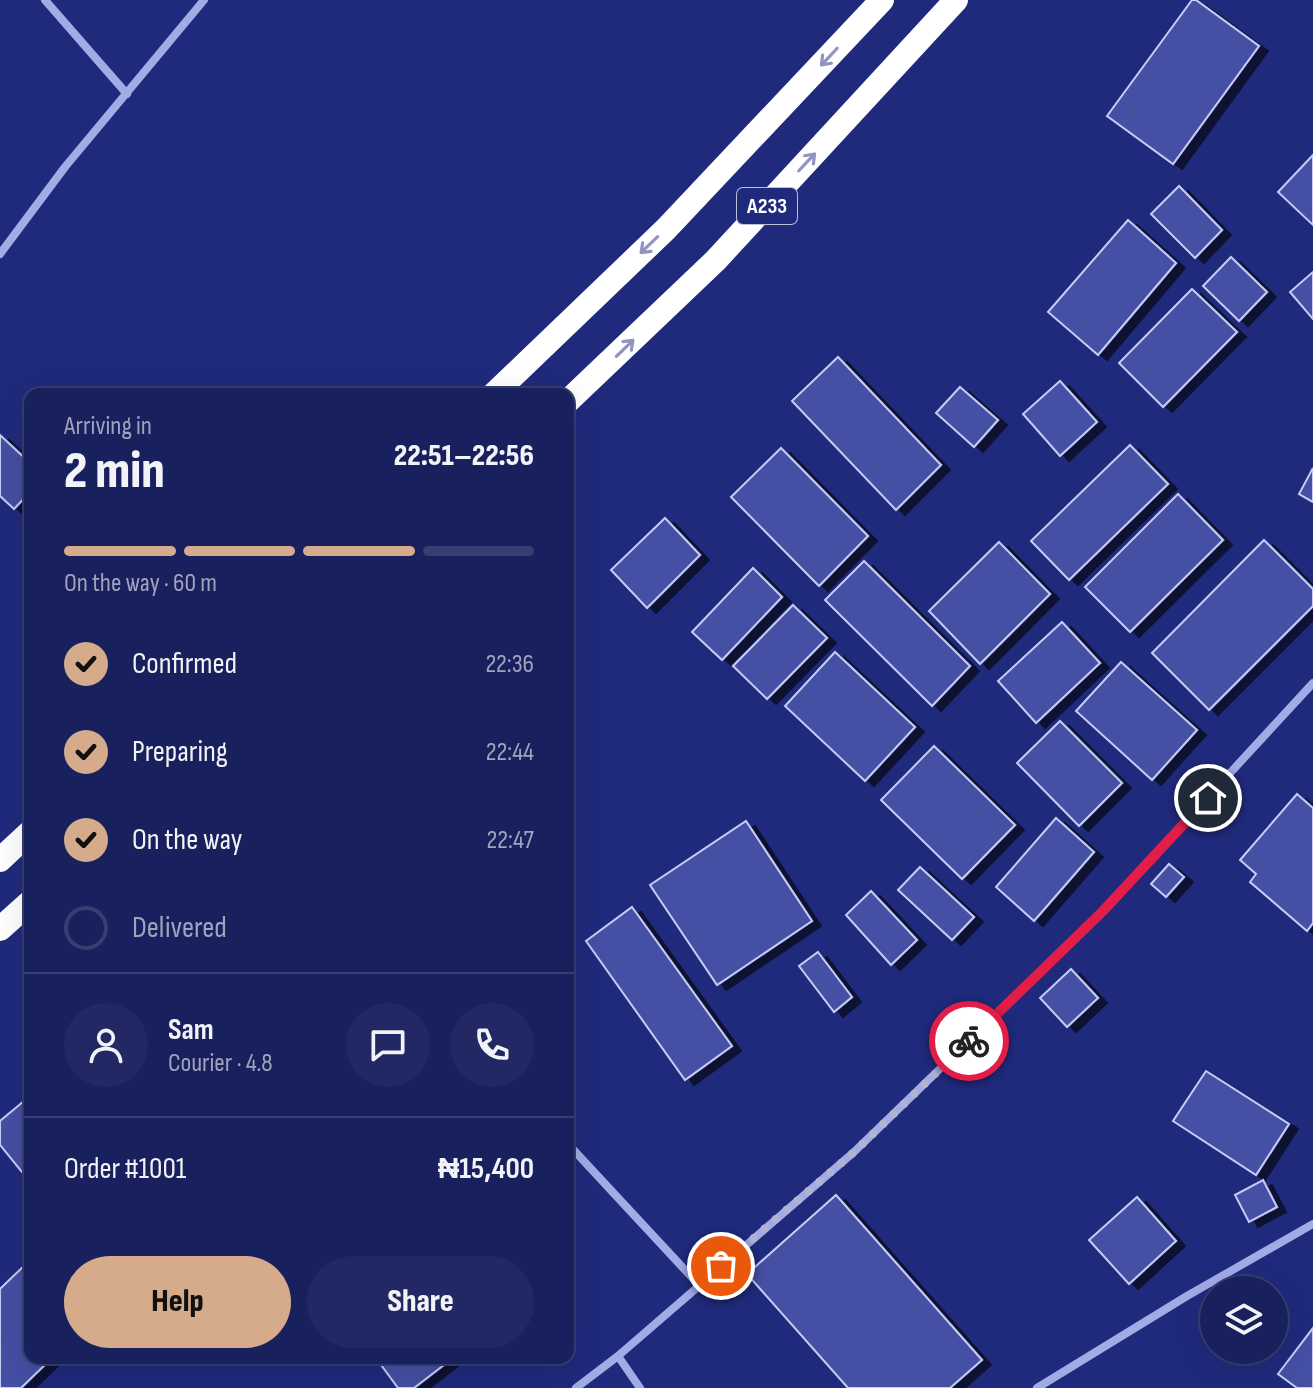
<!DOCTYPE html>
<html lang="en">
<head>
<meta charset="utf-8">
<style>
  :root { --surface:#18205d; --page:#212863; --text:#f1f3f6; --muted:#9fa3bc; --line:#363e72; --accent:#d6ab8b }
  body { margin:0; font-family:"Sofia Sans Condensed",sans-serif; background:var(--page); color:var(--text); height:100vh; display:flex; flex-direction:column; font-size:30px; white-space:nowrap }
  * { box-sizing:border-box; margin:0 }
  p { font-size:26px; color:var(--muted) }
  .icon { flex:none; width:44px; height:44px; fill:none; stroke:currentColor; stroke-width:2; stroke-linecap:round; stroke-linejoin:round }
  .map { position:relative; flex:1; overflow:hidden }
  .sheet { position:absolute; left:24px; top:388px; width:550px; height:976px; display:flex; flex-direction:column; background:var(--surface); border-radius:16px; box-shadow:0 8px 32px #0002,0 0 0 2px var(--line) }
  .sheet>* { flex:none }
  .tools { position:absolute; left:1200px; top:1276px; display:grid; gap:16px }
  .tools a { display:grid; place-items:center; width:88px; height:88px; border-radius:50%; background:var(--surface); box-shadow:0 8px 32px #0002,0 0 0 2px var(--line); font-size:40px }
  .pin { position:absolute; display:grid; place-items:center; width:68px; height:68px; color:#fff; margin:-34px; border:4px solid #fff; border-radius:50%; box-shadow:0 2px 8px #0007 }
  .courier { position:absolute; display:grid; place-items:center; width:80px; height:80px; margin:-40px; border:6px solid #e11d48; border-radius:50%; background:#fff; color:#222; box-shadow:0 2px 10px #0007 }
  .head em { font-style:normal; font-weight:800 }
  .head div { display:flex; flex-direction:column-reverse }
  .head { display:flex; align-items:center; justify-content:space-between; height:136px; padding:0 40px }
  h1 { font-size:52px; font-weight:800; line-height:60px }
  .bar { display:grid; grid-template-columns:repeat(4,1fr); gap:12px 8px; align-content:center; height:96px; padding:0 40px }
  .bar i { height:10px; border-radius:6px; background:var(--line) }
  .bar .active { background:var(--accent) }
  .bar p { grid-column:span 4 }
  .line { display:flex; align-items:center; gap:20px; padding:0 40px; border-top:2px solid var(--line) }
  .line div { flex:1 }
  .round { display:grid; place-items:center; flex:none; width:84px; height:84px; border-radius:42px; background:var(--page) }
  ol { padding:0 40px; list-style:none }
  li { display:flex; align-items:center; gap:24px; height:88px }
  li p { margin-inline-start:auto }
  li .icon { padding:8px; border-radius:50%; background:var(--accent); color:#111; stroke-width:4 }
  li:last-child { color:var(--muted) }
  li i { width:44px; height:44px; border:4px solid var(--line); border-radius:50% }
  .button { display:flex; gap:16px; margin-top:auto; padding:16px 40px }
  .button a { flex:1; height:92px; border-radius:48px; background:var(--accent); color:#111; font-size:32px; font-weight:800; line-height:92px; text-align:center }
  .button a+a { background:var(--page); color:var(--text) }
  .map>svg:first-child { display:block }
  .building { fill:#4450a3; stroke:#c6ccf5; stroke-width:2; filter:url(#shadow) }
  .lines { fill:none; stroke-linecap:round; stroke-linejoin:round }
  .street { stroke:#a2abe6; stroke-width:8 }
  .highway { stroke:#fff; stroke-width:24 }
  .oneway { stroke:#9094be }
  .done { stroke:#b1b4d1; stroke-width:8; stroke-dasharray:0 14.4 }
  .route { stroke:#e11d48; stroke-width:10 }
  .labels { text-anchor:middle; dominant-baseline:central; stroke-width:8; stroke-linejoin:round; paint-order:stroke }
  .shield { fill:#202a7c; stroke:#bcbfd8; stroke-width:2 }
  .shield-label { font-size:22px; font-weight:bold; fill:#fff }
</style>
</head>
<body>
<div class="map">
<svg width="1313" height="1388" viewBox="0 0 1313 1388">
  <defs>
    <filter id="shadow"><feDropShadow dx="9" dy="5" stdDeviation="0" flood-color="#0009"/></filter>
  </defs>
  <rect width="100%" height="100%" fill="#202a7c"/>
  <!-- building -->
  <g class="building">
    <path d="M1192 0H1196L1259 46 1173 164 1107 116Z"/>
    <path d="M1313 155V225L1278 192Z"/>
    <path d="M1179 186 1222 230 1195 258 1151 214Z"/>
    <path d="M1128 220 1176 263 1098 355 1048 312Z"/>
    <path d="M1231 257 1267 292 1239 321 1203 286Z"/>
    <path d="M1313 272V319L1290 292Z"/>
    <path d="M1192 289 1237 332 1163 407 1119 363Z"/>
    <path d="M838 357 941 465 896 510 792 401Z"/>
    <path d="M1060 381 1097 422 1060 456 1023 414Z"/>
    <path d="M960 387 998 420 974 447 936 413Z"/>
    <path d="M0 435 30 463V492L14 509 0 496Z"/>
    <path d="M1130 445 1168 484 1069 580 1031 541Z"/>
    <path d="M781 448 868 536 819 586 731 497Z"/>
    <path d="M1313 468V502L1299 494Z"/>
    <path d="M1178 494 1223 540 1130 632 1085 587Z"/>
    <path d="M665 518 700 555 647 608 611 570Z"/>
    <path d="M1264 540 1313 589V606L1209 710 1152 653Z"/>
    <path d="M999 542 1050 594 980 664 929 611Z"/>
    <path d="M864 561 970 666 932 706 825 600Z"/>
    <path d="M753 568 782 597 722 660 692 632Z"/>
    <path d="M793 605 827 638 767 699 733 666Z"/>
    <path d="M1062 622 1100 663 1036 723 998 681Z"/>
    <path d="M835 652 915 727 865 781 785 706Z"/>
    <path d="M1121 662 1197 730 1152 780 1076 711Z"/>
    <path d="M1060 721 1122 783 1079 826 1017 763Z"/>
    <path d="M934 746 1015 825 962 879 881 800Z"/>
    <path d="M1297 794 1313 808V923L1307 931 1250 882 1256 874 1240 860Z"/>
    <path d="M1056 818 1094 852 1034 921 996 887Z"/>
    <path d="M746 821 812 921 717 985 650 885Z"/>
    <path d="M1169 864 1184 877 1166 897 1151 884Z"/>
    <path d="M920 867 974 917 952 940 898 890Z"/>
    <path d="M871 891 917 940 891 965 846 915Z"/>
    <path d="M632 907 732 1046 685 1080 586 941Z"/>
    <path d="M818 952 852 997 834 1012 799 966Z"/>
    <path d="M1071 969 1098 998 1067 1027 1040 998Z"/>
    <path d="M1206 1071 1289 1124 1256 1175 1173 1121Z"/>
    <path d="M24 1101 30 1108V1182L0 1145V1121Z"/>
    <path d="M1263 1180 1277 1207 1249 1222 1235 1195Z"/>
    <path d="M836 1195 982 1360 950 1388H848L747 1274Z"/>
    <path d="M1137 1197 1176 1241 1129 1284 1089 1240Z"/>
    <path d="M30 1260V1358H52L21 1388H0V1289Z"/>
    <path d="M1313 1328V1388H1297L1278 1374Z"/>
    <path d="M376 1358H453L414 1388H398Z"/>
  </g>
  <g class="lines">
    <!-- street -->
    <g class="street">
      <path d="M45 0 127 94"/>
      <path d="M0 254 65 167 204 0"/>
      <path d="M568 1144 699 1285"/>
      <path d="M618 1356 640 1388"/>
      <path d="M576 1388 618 1356 854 1152 1102 912 1313 683"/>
      <path d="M1037 1388 1187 1296 1313 1224"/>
    </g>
    <!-- highway -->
    <g class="highway">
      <path d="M494 394 666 229 882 0"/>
      <path d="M568 401 716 260 956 0"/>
      <path d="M0 860 30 832"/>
      <path d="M0 929 30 902"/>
    </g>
  </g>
  <!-- one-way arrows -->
  <defs><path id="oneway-shaft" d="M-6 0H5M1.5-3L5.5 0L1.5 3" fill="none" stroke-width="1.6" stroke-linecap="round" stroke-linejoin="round" transform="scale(2)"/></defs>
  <g class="oneway">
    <use href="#oneway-shaft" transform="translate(829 57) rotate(133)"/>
    <use href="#oneway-shaft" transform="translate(807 162) rotate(-47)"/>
    <use href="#oneway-shaft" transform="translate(649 245) rotate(136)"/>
    <use href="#oneway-shaft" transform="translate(625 348) rotate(-44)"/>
  </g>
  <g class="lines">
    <!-- done -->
    <path class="done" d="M721 1266 854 1152 969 1041"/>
    <!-- route -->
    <path class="route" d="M969 1041 1102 912 1208 798"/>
  </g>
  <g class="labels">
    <!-- shield labels -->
    <rect class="shield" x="737" y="188" width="60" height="36" rx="6"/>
    <g class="shield-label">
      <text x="767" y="206">A233</text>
    </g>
  </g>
</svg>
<div class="tools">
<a><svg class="icon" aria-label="layers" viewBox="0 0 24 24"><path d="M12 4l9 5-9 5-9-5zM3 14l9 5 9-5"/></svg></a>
</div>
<div class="pin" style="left:721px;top:1266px;background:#ea580c"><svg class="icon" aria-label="bag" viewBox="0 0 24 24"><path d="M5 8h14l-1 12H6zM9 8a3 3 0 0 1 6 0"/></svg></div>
<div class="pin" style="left:1208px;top:798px;background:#1f2937"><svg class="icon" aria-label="home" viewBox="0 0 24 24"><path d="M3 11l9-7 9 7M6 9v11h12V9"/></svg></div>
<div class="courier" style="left:969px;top:1041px"><svg class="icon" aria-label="bike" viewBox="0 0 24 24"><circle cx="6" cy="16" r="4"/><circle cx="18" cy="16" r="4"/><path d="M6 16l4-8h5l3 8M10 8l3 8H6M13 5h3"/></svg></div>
<section class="sheet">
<div class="head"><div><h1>2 min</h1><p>Arriving in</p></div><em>22:51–22:56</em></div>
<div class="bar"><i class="active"></i><i class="active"></i><i class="active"></i><i></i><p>On the way · 60 m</p></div>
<ol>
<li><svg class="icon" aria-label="check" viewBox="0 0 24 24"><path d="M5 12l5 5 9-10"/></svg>Confirmed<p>22:36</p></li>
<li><svg class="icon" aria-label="check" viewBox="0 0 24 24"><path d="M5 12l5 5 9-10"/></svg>Preparing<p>22:44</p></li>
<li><svg class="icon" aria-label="check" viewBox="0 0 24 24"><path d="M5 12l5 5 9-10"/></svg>On the way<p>22:47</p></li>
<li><i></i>Delivered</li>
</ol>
<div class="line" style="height:144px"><a class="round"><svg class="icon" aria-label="person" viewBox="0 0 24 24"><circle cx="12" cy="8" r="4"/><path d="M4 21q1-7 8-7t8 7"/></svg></a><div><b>Sam</b><p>Courier · 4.8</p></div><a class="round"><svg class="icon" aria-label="chat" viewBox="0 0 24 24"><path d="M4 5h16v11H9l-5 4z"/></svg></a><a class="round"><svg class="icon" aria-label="phone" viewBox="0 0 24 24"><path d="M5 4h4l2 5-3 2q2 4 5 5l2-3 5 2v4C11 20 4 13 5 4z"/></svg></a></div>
<div class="line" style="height:104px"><div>Order #1001</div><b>₦15,400</b></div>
<div class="button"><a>Help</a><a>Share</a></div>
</section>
</div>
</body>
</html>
